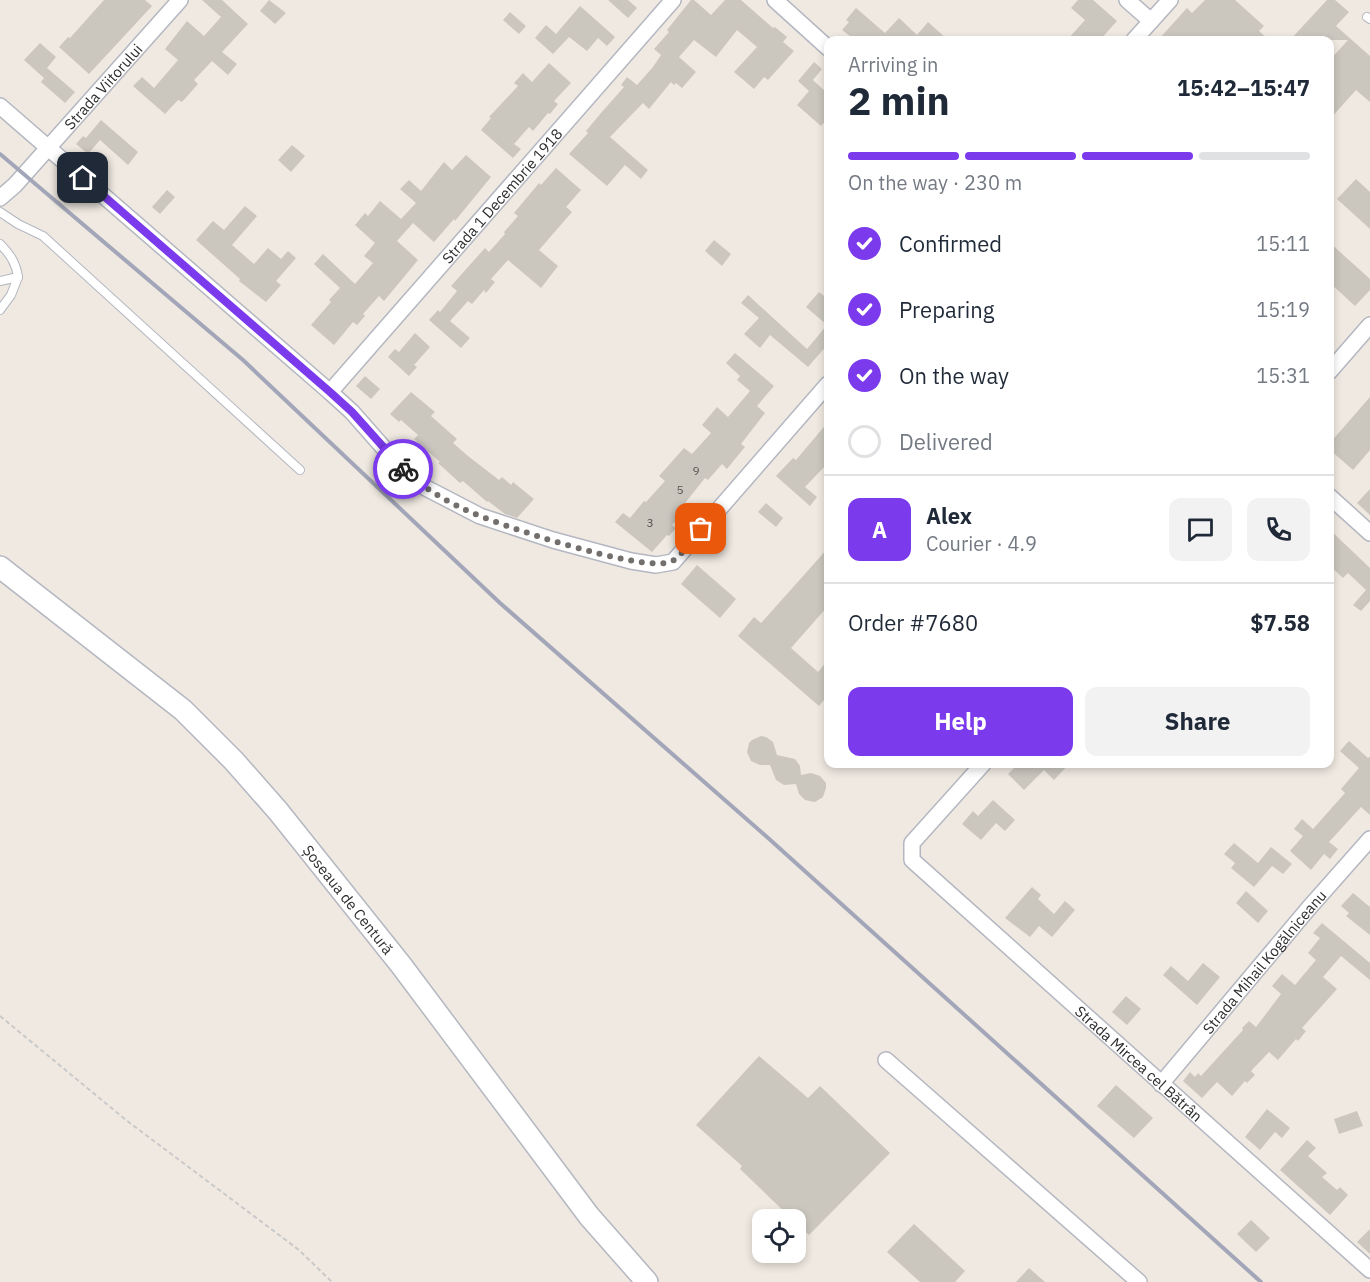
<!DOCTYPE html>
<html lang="en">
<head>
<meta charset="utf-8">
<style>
  :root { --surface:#fff; --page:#f2f2f3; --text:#1f2937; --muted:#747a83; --line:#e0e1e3; --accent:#7c3aed }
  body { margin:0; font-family:"IBM Plex Sans",sans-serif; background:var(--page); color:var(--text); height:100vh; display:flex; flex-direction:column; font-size:22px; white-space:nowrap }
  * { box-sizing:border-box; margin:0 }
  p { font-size:20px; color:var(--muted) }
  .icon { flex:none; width:33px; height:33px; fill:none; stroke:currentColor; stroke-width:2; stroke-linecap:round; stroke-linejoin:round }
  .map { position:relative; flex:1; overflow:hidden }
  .drawer { position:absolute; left:824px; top:36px; width:510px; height:732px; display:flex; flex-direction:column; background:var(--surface); border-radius:12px; box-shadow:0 3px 9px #0003 }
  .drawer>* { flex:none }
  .fabs { position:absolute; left:752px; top:1209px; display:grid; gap:12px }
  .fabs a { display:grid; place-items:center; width:54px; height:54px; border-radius:12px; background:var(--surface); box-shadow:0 3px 9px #0003; font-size:30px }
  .pin { position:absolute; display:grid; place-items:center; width:51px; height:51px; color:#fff; margin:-26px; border-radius:12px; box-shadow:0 3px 9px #0006 }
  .courier { position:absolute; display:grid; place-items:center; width:60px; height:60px; margin:-30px; border:4px solid #7c3aed; border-radius:50%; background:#fff; color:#222; box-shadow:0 2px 8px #0007 }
  .headline em { font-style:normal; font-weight:700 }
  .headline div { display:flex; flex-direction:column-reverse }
  .headline { display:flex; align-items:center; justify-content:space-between; height:102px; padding:0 24px }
  h1 { font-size:39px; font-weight:700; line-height:45px }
  .bar { display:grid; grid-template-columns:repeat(4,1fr); gap:9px 6px; align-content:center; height:72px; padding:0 24px }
  .bar i { height:8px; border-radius:4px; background:var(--line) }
  .bar .on { background:var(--accent) }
  .bar p { grid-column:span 4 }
  .line { display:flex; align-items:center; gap:15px; padding:0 24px; border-top:2px solid var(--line) }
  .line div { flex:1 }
  .round { display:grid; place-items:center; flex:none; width:63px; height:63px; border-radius:12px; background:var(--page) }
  ol { padding:0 24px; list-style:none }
  li { display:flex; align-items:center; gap:18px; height:66px }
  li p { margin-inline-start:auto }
  li .icon { padding:6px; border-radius:50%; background:var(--accent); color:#fff; stroke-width:4 }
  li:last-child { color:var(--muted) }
  li i { width:33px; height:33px; border:3px solid var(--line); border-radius:50% }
  .button { display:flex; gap:12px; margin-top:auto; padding:12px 24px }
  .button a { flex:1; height:69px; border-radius:12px; background:var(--accent); color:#fff; font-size:24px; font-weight:700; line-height:69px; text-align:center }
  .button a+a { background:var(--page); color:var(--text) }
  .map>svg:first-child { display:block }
  .building { fill:#cbc7bf }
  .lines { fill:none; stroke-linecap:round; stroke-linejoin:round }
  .lane-casing { stroke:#b4b7c1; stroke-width:10 }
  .street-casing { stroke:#b4b7c1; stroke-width:18 }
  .secondary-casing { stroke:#b4b7c1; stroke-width:24 }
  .path { stroke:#c9c9c9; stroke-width:2; stroke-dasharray:4.5 3; stroke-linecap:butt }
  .lane { stroke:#fff; stroke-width:8 }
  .street { stroke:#fff; stroke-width:15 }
  .secondary { stroke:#fff; stroke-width:21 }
  .rail { stroke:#a3a6b8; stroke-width:4 }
  .done { stroke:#726f6d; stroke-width:6; stroke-dasharray:0 10.8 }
  .route { stroke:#7c3aed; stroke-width:8 }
  .labels { text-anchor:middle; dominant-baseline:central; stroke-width:6; stroke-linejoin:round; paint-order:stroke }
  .number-label { font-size:12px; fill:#555452 }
  .street-label { font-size:15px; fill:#2e2e2e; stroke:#fff }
</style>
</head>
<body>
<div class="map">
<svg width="1370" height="1282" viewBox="0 0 1370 1282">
  <rect width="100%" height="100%" fill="#efe9e1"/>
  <!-- building -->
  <g class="building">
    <path d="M104 0H145L152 6 89 74 59 47 68 37 70 38Z"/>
    <path d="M202 0H222L248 24 222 52 237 64 228 75 212 61 194 80 198 84 182 102 178 100 165 114 133 86 142 77 154 88 178 60 165 49 187 21 204 36 221 17Z"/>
    <path d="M269 0 286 13 275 24 260 11Z"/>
    <path d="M608 0H628L637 8 628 18Z"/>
    <path d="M691 0H694L711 15 725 0H741L773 28 775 27 787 37 783 42 794 51 768 80 764 77 754 89 734 72 757 47 737 30 716 57 694 40 679 57 696 72 682 88 676 83 674 85 671 82 649 109 643 103 610 137 648 170 641 179 625 165 607 186 569 154 588 133 586 131 601 113 624 87 621 85 627 77 637 85 653 67 661 55 654 49 669 32 667 30Z"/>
    <path d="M1078 0H1093L1117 21 1100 40H1067L1085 20 1071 8Z"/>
    <path d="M1205 0H1235L1264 26 1259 31 1269 40H1158L1187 8 1192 13Z"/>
    <path d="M1327 0H1335L1349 12 1336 26 1370 56V102L1356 90 1329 120V61L1348 40H1290Z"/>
    <path d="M580 6 615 37 607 46 598 38 587 51 569 37 553 54 535 38 546 25 556 34Z"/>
    <path d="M856 8 885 33 899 18 917 35 928 22 948 40H855L842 30 849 22 846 20Z"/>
    <path d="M510 12 526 26 519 34 503 20Z"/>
    <path d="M40 43 56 57 47 68 75 92 65 103 41 82 44 78 24 60Z"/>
    <path d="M814 62 822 69 813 80 828 94V118L821 126 797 105 809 91 798 81Z"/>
    <path d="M549 63 571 83 554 101 558 104 550 114 548 113 533 131 529 127 514 144 521 149 513 158 481 130 491 118 489 117 518 86 514 83 523 73 532 82Z"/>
    <path d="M101 120 138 152 128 165 100 140 88 154 76 144 83 136 86 138Z"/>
    <path d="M292 145 305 156 291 172 278 160Z"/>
    <path d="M466 155 491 177 455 221 454 219 434 242 413 223 397 241 418 260 384 301 379 296 363 314 365 316 357 325 353 322 334 345 311 325 331 302 329 300 340 288 314 264 323 254 355 284 373 263 364 256 375 243 355 225 365 213 368 216 380 201 401 219 416 203 400 189 409 180 421 191 444 162 452 170Z"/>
    <path d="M556 168 581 190 566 207 572 212 539 250 558 266 541 288 508 260 491 279 495 282 486 293 484 290 472 304 468 301 450 321 470 338 461 348 429 320 438 310 440 312 457 291 451 286 485 248 489 252 505 234 504 232 518 216 514 213 539 183 541 185Z"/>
    <path d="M1356 179 1370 192V229L1337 199Z"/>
    <path d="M167 190 175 197 160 214 152 207Z"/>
    <path d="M245 206 257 216 232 245 254 264 268 248 281 259 288 251 296 258 276 281 281 285 266 302 239 281 240 279 196 240 213 221 224 230Z"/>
    <path d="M714 240 731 254 722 266 705 251Z"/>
    <path d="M1329 242 1370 279V290L1355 306 1329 282Z"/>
    <path d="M819 292 828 299V344L808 367 770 335 760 348 744 334 759 318 741 303 748 295 807 349 827 325 806 307Z"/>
    <path d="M415 333 430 347 414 365 417 367 409 376 388 357 395 349 399 352Z"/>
    <path d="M735 353 774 386 757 406 765 413 741 444 745 447 735 459 727 469 722 464 708 480 705 478 681 508 684 511 672 525 676 528 669 536 667 535 652 552 615 522 623 513 630 518 644 501 646 502 665 481 659 476 684 448 692 454 711 433 702 425 717 407 728 417 750 391 737 380 740 376 726 363Z"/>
    <path d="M365 376 380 389 371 399 356 386Z"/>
    <path d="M411 392 435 412 431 416 457 439 453 443 468 456 499 480 502 477 511 485 513 482 534 499 517 518 505 514 488 501 487 502 463 481 460 483 438 463 440 462 414 439 418 435 401 420 399 422 390 414Z"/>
    <path d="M1370 397V450L1353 470 1329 449V444Z"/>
    <path d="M828 422V463L805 487 817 497 810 506 776 476 793 458 796 460Z"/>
    <path d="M1370 489V515L1357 503Z"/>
    <path d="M766 503 783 518 776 527 758 512Z"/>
    <path d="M1329 529 1370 568V601L1361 611 1353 605 1366 590 1348 573 1343 578 1329 565Z"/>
    <path d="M828 548V606L791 648 818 672 828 660V695L819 706 738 636 754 617 761 623Z"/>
    <path d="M697 565 736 599 720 618 681 584Z"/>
    <path d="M761 736 766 737 773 742 777 755 795 759 800 766 801 775 811 773 820 776 826 783V788L823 797 815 802 805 800 799 794 796 784 784 785 776 780 770 765H760L751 761 747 752 749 743 752 740Z"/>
    <path d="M1349 741 1368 758 1370 756V815L1361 807 1329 842 1338 849 1330 859 1324 854 1311 870 1290 851 1303 836 1294 829 1302 819 1313 829 1345 793 1341 789 1359 768 1340 751Z"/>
    <path d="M1018 764H1069L1054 780 1044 770 1024 790 1008 774Z"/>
    <path d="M993 800 1015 820 1005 831 996 823 981 840 962 824 973 811 978 816Z"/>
    <path d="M1234 843 1258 863 1271 847 1292 864 1283 874 1272 866 1254 887 1231 868 1235 863 1224 854Z"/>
    <path d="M1032 887 1041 895 1038 899 1054 914 1065 901 1075 910 1052 937 1039 926 1030 937 1005 918Z"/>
    <path d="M1246 891 1268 911 1258 923 1236 903Z"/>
    <path d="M1353 893 1370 907V935L1346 916 1349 913 1341 906Z"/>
    <path d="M1322 923 1370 963V980L1341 956 1323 977 1337 989 1302 1028 1306 1031 1298 1041 1296 1039 1278 1060 1269 1052 1251 1071 1255 1075 1247 1083 1245 1081 1232 1096 1217 1082 1202 1098 1183 1081 1190 1072 1195 1077 1198 1073 1201 1076 1243 1030 1242 1028 1249 1021 1256 1027 1281 994 1272 986 1282 974 1295 985 1316 960 1308 953 1320 938 1313 933Z"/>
    <path d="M1203 963 1220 977 1197 1005 1163 975 1171 966 1188 981Z"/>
    <path d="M1126 996 1141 1009 1127 1025 1112 1012Z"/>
    <path d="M759 1056 808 1098 820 1086 890 1153 809 1235 795 1222V1220H793L740 1169 742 1166 696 1125Z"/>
    <path d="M1116 1085 1153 1118 1134 1138 1097 1106Z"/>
    <path d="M1267 1109 1290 1128 1282 1138 1275 1132 1260 1150 1245 1137Z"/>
    <path d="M1357 1111 1363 1126 1339 1134 1334 1119Z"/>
    <path d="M1307 1140 1316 1148 1308 1156 1327 1173 1322 1177 1337 1190 1340 1187 1348 1195 1330 1215 1280 1170Z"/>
    <path d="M1251 1220 1270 1238 1256 1252 1237 1234Z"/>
    <path d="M914 1224 965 1271 955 1282H920L887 1252Z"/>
    <path d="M1370 1229V1254L1357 1242Z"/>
    <path d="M1029 1268 1045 1282H1016Z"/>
  </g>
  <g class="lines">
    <!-- lane casing -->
    <g class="lane-casing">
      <g id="lane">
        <path d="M1367 17 1370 19"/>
        <path d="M0 212 18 224 43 236 300 470"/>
        <path d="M0 244C10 254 16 263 18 277"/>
        <path d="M0 281 18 277 11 295 0 310"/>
      </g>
    </g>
    <!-- street casing -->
    <g class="street-casing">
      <g id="street">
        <path d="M775 0 828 48"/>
        <path d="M1127 0 1151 21"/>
        <path d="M1134 40 1170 0"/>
        <path d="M0 106 330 392 352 412 396 462 426 488 480 516 553 540 631 561 656 565 673 562 828 384"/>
        <path id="s1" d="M0 198 15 185 180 0"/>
        <path d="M1329 372 1370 325"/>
        <path id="s2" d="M330 392 673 0"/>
        <path d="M1329 496 1370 533"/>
        <path id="s3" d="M983 764 912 843V860L1370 1270"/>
        <path d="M886 1060 1139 1282"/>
        <path id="s4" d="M1161 1084 1308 909 1370 839"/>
      </g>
    </g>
    <!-- secondary casing -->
    <g class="secondary-casing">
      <g id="secondary">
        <path id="s5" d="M0 567 183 710 234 761 278 811 401 965 589 1216 647 1282"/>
      </g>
    </g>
    <!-- path -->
    <path class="path" d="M0 1016 126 1120 299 1250 332 1282"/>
    <!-- lane -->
    <use href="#lane" class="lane"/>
    <!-- street -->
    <use href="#street" class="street"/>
    <!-- secondary -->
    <use href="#secondary" class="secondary"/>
    <!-- rail -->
    <path class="rail" d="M0 154 243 360 500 603 767 837 1261 1282"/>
  </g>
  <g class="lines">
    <!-- done -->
    <path class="done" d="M403 469C421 486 442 499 464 509 497 525 639 572 670 562 679 560 694 537 701 529"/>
    <!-- route -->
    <path class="route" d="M83 178 330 392 352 412 403 469"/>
  </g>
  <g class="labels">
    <!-- number labels -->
    <g class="number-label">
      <text x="696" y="470">9</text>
      <text x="680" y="489">5</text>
      <text x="650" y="522">3</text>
    </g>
    <!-- street labels -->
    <g class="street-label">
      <text stroke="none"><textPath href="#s1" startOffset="152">Strada Viitorului</textPath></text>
      <text stroke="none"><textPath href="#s2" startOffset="261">Strada 1 Decembrie 1918</textPath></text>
      <text stroke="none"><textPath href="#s5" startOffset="484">Șoseaua de Centură</textPath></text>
      <text stroke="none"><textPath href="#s4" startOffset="160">Strada Mihail Kogălniceanu</textPath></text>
      <text stroke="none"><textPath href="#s3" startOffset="428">Strada Mircea cel Bătrân</textPath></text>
    </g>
  </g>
</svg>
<div class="fabs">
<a><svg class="icon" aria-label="locate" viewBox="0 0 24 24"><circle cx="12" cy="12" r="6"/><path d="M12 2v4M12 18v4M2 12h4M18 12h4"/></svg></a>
</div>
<div class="pin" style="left:701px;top:529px;background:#ea580c"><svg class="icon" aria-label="bag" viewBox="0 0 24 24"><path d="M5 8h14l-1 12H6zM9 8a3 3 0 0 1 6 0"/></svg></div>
<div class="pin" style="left:83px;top:178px;background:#1f2937"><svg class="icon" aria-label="home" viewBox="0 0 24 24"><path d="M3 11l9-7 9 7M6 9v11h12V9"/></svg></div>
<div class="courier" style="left:403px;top:469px"><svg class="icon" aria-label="bike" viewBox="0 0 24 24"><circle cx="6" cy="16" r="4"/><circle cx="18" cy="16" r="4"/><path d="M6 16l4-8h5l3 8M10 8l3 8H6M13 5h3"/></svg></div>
<section class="drawer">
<div class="headline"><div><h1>2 min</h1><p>Arriving in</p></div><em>15:42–15:47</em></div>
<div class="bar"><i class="on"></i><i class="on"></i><i class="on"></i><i></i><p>On the way · 230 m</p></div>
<ol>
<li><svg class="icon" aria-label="check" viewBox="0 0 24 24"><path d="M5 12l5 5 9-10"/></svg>Confirmed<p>15:11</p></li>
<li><svg class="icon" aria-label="check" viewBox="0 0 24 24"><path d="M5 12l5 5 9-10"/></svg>Preparing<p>15:19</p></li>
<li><svg class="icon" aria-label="check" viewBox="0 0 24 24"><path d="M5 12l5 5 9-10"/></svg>On the way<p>15:31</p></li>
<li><i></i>Delivered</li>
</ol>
<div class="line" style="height:108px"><b class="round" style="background:var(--accent);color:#fff">A</b><div><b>Alex</b><p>Courier · 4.9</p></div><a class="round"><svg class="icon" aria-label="chat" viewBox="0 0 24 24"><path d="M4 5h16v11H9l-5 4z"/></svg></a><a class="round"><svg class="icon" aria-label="phone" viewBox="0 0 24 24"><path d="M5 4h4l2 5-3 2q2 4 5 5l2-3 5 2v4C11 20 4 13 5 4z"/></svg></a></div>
<div class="line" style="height:78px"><div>Order #7680</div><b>$7.58</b></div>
<div class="button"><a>Help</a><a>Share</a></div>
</section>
</div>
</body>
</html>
